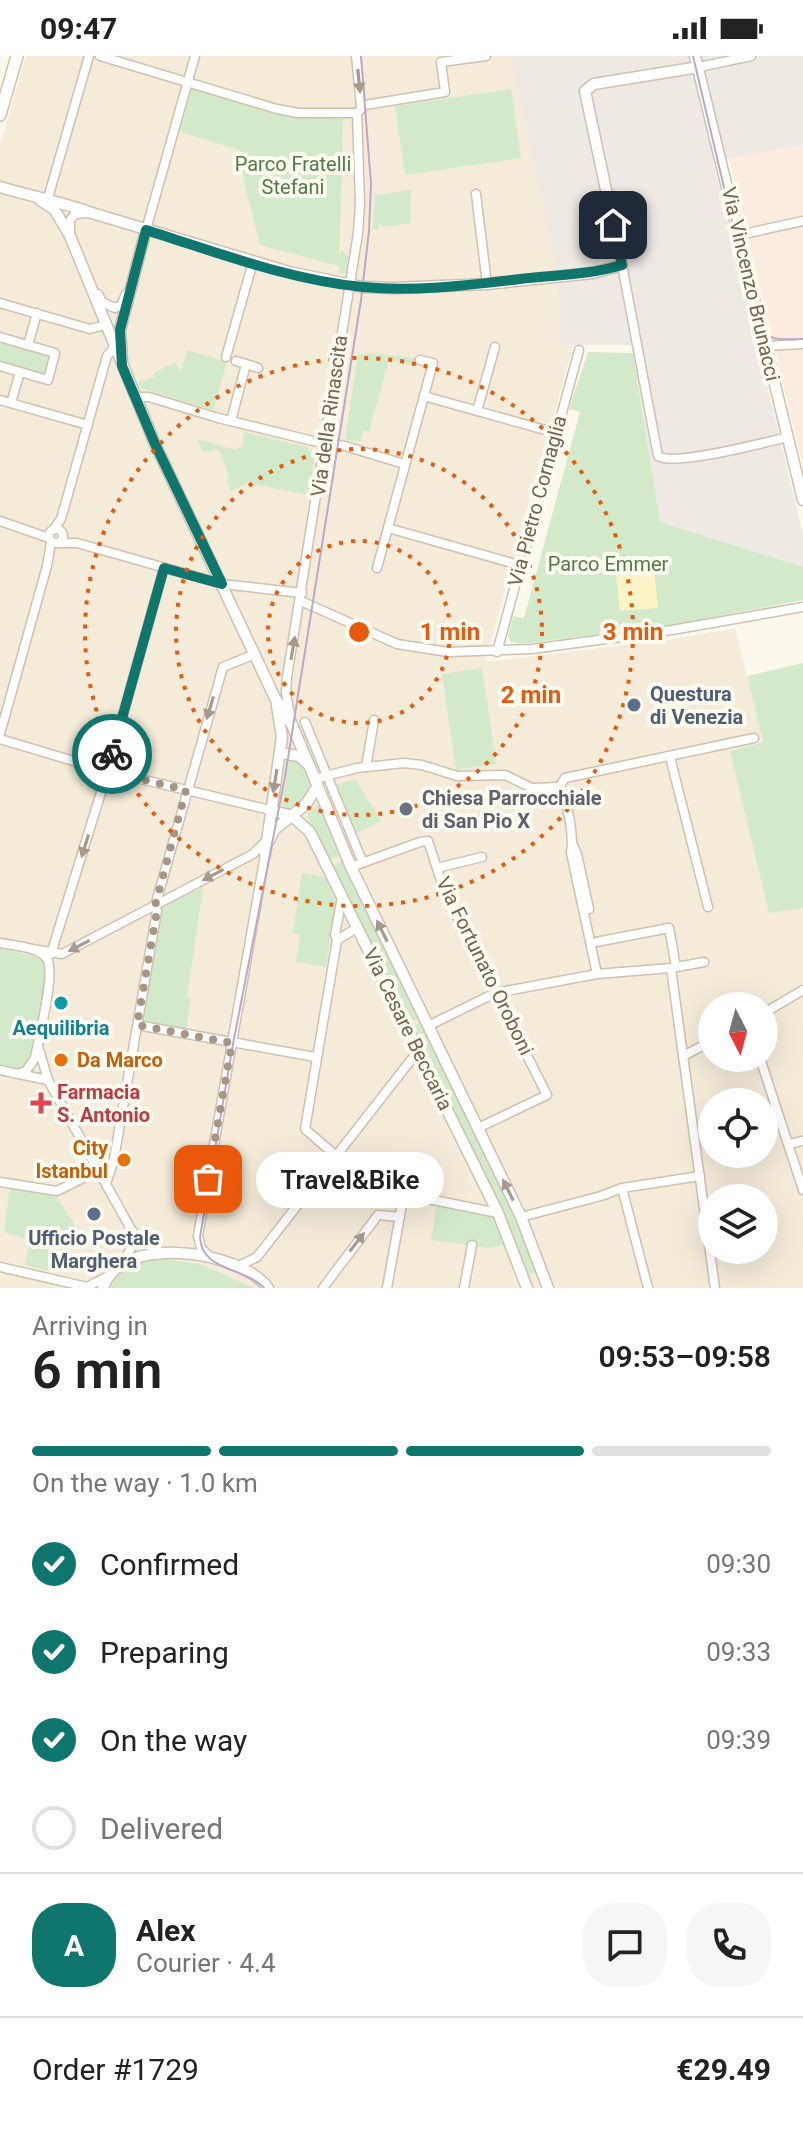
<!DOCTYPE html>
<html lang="en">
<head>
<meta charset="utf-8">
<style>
  :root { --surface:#fff; --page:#f6f6f6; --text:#222; --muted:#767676; --line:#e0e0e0; --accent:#0f766e }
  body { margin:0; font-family:Roboto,sans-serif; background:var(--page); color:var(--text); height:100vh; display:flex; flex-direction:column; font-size:30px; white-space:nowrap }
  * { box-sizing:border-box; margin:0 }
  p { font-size:26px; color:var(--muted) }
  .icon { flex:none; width:44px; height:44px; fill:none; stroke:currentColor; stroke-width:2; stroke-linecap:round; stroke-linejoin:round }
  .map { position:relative; height:1232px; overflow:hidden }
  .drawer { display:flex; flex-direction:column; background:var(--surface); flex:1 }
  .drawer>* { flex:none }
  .needle { width:52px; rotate:174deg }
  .fabs { position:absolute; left:698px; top:936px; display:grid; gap:16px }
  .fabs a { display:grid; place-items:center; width:80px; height:80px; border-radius:50%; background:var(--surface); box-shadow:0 8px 32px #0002; font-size:40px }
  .pin { position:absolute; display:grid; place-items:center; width:68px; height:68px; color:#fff; margin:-34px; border-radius:16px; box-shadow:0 4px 12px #0006 }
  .courier { position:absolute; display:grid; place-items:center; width:80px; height:80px; margin:-40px; border:6px solid #0f766e; border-radius:50%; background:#fff; color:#222; box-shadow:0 2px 10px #0007 }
  .bubble { position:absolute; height:56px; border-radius:28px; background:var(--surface); box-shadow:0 8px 32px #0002; font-size:26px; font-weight:600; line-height:56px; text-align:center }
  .overview em { font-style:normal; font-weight:600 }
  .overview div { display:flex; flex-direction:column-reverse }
  .overview { display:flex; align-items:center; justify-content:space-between; height:136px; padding:0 32px }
  h1 { font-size:52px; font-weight:600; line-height:60px }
  .bar { display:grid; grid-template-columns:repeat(4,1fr); gap:12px 8px; align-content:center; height:96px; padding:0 32px }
  .bar i { height:10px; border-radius:6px; background:var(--line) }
  .bar .on { background:var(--accent) }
  .bar p { grid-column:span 4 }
  .line { display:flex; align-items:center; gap:20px; padding:0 32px; border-top:2px solid var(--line) }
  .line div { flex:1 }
  .round { display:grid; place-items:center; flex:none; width:84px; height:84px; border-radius:32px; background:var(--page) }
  ol { padding:0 32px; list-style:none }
  li { display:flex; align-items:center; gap:24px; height:88px }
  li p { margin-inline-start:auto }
  li .icon { padding:8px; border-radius:50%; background:var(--accent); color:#fff; stroke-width:4 }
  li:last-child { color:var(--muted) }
  li i { width:44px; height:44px; border:4px solid var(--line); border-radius:50% }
  .status { display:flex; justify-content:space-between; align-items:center; height:56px; padding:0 40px; background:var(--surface); direction:ltr }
  .status svg { height:22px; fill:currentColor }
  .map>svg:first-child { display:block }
  .residential { fill:#f4ebd9; fill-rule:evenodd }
  .commercial { fill:#fcebdf }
  .industrial { fill:#eee9e3 }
  .green { fill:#d2eac9 }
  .sand { fill:#faf5c7 }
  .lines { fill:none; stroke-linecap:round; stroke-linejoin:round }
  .minor-casing { stroke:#cec1b0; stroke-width:11 }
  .tertiary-casing { stroke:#cec1b0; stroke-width:13 }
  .secondary-casing { stroke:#d1c2ae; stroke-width:14 }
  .minor { stroke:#fff; stroke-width:8 }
  .tertiary { stroke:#fff; stroke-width:10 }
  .secondary { stroke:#fff; stroke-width:11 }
  .tram { stroke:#bca8c7; stroke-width:2 }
  .oneway { fill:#a7998c }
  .done { stroke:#a69685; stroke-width:8; stroke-dasharray:0 14.4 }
  .route { stroke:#0f766e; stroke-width:10 }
  .ring { fill:none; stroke:#e8590c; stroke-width:4; stroke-dasharray:4 8 }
  .service-dot { fill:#5c6f8a; stroke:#fefbf1; stroke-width:3 }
  .worship-dot { fill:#6b7280; stroke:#fefbf1; stroke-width:3 }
  .culture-dot { fill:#0f9aa8; stroke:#fefbf1; stroke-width:3 }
  .food-dot { fill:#e8710a; stroke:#fefbf1; stroke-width:3 }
  .health-dot { fill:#e0444e; stroke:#fefbf1; stroke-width:3 }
  .labels { text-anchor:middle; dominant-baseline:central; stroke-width:8; stroke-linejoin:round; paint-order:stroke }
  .park-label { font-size:20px; fill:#4f7c46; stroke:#fefbf1 }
  .street-label { font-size:20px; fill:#77624e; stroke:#fefbf1 }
  .service-label { font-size:20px; font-weight:bold; fill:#4e5e75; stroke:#fefbf1; text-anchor:start }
  .worship-label { font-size:20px; font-weight:bold; fill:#5b616d; stroke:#fefbf1; text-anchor:start }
  .culture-label { font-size:20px; font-weight:bold; fill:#0d838f; stroke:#fefbf1 }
  .food-label { font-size:20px; font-weight:bold; fill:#c56008; stroke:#fefbf1; text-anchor:start }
  .health-label { font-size:20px; font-weight:bold; fill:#be3a42; stroke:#fefbf1; text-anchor:start }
  .centre { fill:#e8590c; stroke:#fefbf1; stroke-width:4 }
  .ring-label { font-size:24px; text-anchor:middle; font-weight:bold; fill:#e8590c; stroke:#fefbf1; stroke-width:8; stroke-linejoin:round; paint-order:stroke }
</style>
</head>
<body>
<div class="status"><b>09:47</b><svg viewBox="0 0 49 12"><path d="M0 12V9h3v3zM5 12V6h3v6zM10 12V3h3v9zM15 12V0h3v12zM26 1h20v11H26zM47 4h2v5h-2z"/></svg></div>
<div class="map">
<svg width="803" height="1232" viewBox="0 0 803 1232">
  <rect width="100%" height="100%" fill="#fcf8eb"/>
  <!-- residential -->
  <path class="residential" d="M26 0H510L555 205 560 288 573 290 485 606 675 583 735 572 763 686 731 695 769 856 803 852V1232H0V91ZM712 950H764V1002H712ZM712 1046H764V1098H712ZM712 1142H764V1194H712Z"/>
  <!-- commercial -->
  <path class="commercial" d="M803 89V410L729 102Z"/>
  <!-- industrial -->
  <path class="industrial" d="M510 0H803V89L713 105 803 478V511L660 466 632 289H560L555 205Z"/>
  <!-- green -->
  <g class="green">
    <path d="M192 31 295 60 343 63 339 205 341 193 348 201 346 216 340 218 339 210 260 189 245 130 240 94 180 76Z"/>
    <path d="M511 33 521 102 405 119 395 50Z"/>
    <path d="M411 134 410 167 382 171V168L379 167V174L373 173 375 139Z"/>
    <path d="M0 285 51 300 45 320 0 307Z"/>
    <path d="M187 294 227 306 213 354 141 332 138 326 155 321 154 317 175 306 181 316Z"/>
    <path d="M588 296 633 297 660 466 803 511V544L672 569 521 588 511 586 508 580 513 560 524 562 580 356 569 353Z"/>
    <path d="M371 297 417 302 415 310 389 303 369 376 363 374 360 386 345 383 358 298Z"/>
    <path d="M244 376 308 391V394L315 396 309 439 248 427 231 435 226 424 229 422 219 393 203 396 197 383 236 394 243 388Z"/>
    <path d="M803 607V852L769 857 730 695 763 686 747 620Z"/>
    <path d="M482 612 496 708 456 714 442 618Z"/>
    <path d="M290 701 304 709 310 731 303 744 288 753 282 749Z"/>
    <path d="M355 723 381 765 353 779 335 729Z"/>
    <path d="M319 748 342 799 329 804 307 759Z"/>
    <path d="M345 804 421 961 408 967 332 810Z"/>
    <path d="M302 817 324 821 336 845 326 911 296 906 300 879 293 877Z"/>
    <path d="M203 831 187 941 191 943 186 973 142 966 161 852Z"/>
    <path d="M0 893 34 900 47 908 33 1001C24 1015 14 1013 0 1011Z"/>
    <path d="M423 965 515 1159 538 1218 532 1217 528 1222 409 972Z"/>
    <path d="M10 1131 55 1138 76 1171 58 1181 61 1190 54 1216 25 1209 30 1184 4 1176Z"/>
    <path d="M437 1146 490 1157 506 1188 489 1192 431 1184Z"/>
    <path d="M167 1203 203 1209 254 1232H110C122 1208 142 1205 167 1203Z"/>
  </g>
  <!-- sand -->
  <path class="sand" d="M654 514 658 552 620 555 616 518Z"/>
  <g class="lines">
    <!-- minor casing -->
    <g class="minor-casing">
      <g id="minor">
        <path d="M100 0 277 53 298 57H357"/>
        <path d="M356 0 361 50"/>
        <path d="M699 11 751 0"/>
        <path d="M476 138 487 228"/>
        <path d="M48 142 89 0"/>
        <path d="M146 174 195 0"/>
        <path d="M70 179V164L75 158 87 157"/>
        <path d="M739 179 803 165"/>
        <path d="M622 209 658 400C673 411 766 386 788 381"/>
        <path d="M98 238 102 246 115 252 121 249 126 238"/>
        <path d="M0 247 90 273 105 269"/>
        <path d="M0 281 55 297 48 324 0 310"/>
        <path d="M28 289 37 257"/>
        <path d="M766 290 803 288"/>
        <path d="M226 301 253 206"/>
        <path d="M246 308 258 312"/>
        <path d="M424 340 556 377"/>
        <path d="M135 341H149L218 362 313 385 345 390 404 408"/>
        <path d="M0 344 88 369"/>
        <path d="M11 347 20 316"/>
        <path d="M477 355 495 291"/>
        <path d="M231 365 246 308 236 305"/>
        <path d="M0 465 49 482"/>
        <path d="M388 472 519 509"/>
        <circle cx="56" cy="480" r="7"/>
        <path d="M53 474 61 463 107 300 114 292"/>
        <path d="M59 487H77L222 528 302 537"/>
        <path d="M377 512 433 307 420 304"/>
        <path d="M301 545 397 588 448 596 532 593 672 574 803 551"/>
        <path d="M497 596 579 294"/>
        <path d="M291 664 286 637 287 621 358 177 360 148 357 57 365 49 445 36 441 6 486 0"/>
        <path d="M305 666 363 807"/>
        <path d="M0 678 47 510 51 486"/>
        <path d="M0 683 107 715 270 754"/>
        <path d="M670 701 708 851"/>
        <path d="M366 711 374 664"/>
        <path d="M314 723 357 712 404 707 422 709 457 720 505 719 532 732 559 731C568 747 574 779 571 797L597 918"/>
        <path d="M559 731 565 722 754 682"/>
        <path d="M573 789 577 798 589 853"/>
        <path d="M351 811 420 786 428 785 445 837 547 1039 478 1072"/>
        <path d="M437 812 482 801"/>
        <path d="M342 841 335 879 337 884 357 872"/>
        <path d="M337 884 305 1073 336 1100 384 1134 498 1157"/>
        <path d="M596 886 669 872 676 911"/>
        <path d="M0 887C14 890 38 890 47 903 56 917 38 984 35 1002L26 1015 18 1018 0 1014"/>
        <path d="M32 893 62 898 253 798 265 786"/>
        <path d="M51 898 103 730 164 512"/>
        <path d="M671 912 715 1232"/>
        <path d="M764 957 803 934"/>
        <path d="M137 969 315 1001"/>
        <path d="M428 970 495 937 597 918 671 912 704 906"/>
        <path d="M683 1000 712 985"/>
        <path d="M760 1002 803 1134"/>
        <path d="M19 1018 48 1024 39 993"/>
        <path d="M48 1024 132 1175 146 1188 163 1197"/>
        <path d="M789 1088 803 1085"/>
        <path d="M0 1126 57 1135 99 1114"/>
        <path d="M106 1128 114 1103 157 855 155 850 223 611 255 598"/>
        <path d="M622 1132 648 1232"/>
        <path d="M521 1161 601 1140 622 1132 700 1120"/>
        <path d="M209 1200 201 1192 198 1180 265 799"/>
        <path d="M122 1207 133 1189V1176"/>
        <path d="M238 1210 257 1201 418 995"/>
        <path d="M0 1211 87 1231"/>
        <path d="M87 1231 108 1220"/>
        <path d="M323 1232 378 1159 400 1161"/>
        <path d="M387 1232 404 1137"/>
        <path d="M464 1232 472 1189"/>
      </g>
    </g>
    <!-- tertiary casing -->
    <g class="tertiary-casing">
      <g id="tertiary">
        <path d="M695 0 803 444"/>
        <path d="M0 131C31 140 61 146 92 157L289 216 362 231 395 232 487 228 593 217 622 209 585 35 594 28 699 11"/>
        <path d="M41 145 54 153 70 180 155 388 275 642 292 669 309 709"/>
        <path d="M122 304 120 274 146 174"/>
        <path d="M280 697 299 700 309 709 351 811 521 1161 548 1232"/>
        <path d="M270 754 292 760 310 776 498 1157 527 1232"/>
        <path d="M269 785 274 774 306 748 317 731"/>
        <path d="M265 799 282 681 277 650"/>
        <path d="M103 1232C120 1177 240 1194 268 1232"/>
      </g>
    </g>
    <!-- secondary casing -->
    <g class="secondary-casing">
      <path id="secondary" d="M0 59 17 0"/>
    </g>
    <!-- minor -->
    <use href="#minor" class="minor"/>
    <!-- tertiary -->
    <use href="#tertiary" class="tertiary"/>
    <!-- secondary -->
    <use href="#secondary" class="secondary"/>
    <!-- tram -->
    <g class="tram">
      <path d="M693 0 756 267C766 287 784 283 803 283"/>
      <path d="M264 1232C244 1211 201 1215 200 1181L233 988 285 721 361 244 369 175 371 128 361 0"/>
    </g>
  </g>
  <!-- one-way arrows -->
  <defs><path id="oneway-solid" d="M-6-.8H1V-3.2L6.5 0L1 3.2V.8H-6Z" transform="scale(2)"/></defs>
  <g class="oneway">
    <use href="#oneway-solid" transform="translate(359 25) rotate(84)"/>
    <use href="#oneway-solid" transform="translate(293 592) rotate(-80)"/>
    <use href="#oneway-solid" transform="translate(210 652) rotate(107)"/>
    <use href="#oneway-solid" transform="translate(275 725) rotate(99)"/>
    <use href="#oneway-solid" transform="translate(85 790) rotate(107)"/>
    <use href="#oneway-solid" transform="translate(213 819) rotate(152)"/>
    <use href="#oneway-solid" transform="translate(382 875) rotate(-116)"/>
    <use href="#oneway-solid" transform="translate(79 890) rotate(152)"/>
    <use href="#oneway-solid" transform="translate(508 1134) rotate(-116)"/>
    <use href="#oneway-solid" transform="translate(357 1186) rotate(-52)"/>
  </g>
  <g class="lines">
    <!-- done -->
    <path class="done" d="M112 698 107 715 186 734 155 850 157 855 137 969 232 987 208 1123"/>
    <!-- route -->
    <path class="route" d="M112 698 164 512 222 528 155 388 122 310 120 274 146 174C216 196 289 224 363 231 415 236 469 229 520 223 555 219 589 219 622 209L613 169"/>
  </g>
  <!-- distance rings -->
  <g class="ring">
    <circle cx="359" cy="576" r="91"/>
    <circle cx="359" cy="576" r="183"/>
    <circle cx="359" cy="576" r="274"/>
  </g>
  <!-- markers -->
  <g class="service-dot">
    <circle cx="634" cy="649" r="8"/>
    <circle cx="94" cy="1158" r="8"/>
  </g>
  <circle class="worship-dot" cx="406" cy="753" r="8"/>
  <circle class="culture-dot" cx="61" cy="947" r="8"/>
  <g class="food-dot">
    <circle cx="61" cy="1004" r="8"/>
    <circle cx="124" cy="1104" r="8"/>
  </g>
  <path class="health-dot" d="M37 1035h8v8h8v8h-8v8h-8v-8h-8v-8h8z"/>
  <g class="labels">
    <!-- park labels -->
    <g class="park-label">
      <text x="293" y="108">Parco Fratelli<tspan x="293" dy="23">Stefani</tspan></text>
      <text x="608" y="508">Parco Emmer</text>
    </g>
    <!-- street labels -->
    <g class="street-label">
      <text transform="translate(751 228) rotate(77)">Via Vincenzo Brunacci</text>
      <text transform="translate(329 360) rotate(-82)">Via della Rinascita</text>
      <text transform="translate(537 445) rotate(-75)">Via Pietro Cornaglia</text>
      <text transform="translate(485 910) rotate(64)">Via Fortunato Oroboni</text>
      <text transform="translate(408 973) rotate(64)">Via Cesare Beccaria</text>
    </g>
    <!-- service labels -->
    <g class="service-label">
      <text x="650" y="638">Questura<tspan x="650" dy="23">di Venezia</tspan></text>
      <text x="94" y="1182" text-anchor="middle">Ufficio Postale<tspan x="94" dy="23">Marghera</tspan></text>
    </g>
    <!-- worship labels -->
    <g class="worship-label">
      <text x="422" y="742">Chiesa Parrocchiale<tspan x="422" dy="23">di San Pio X</tspan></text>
    </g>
    <!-- culture labels -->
    <g class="culture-label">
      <text x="61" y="972">Aequilibria</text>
    </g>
    <!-- food labels -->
    <g class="food-label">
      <text x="77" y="1004">Da Marco</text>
      <text x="108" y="1092" text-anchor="end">City<tspan x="108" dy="23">Istanbul</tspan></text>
    </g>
    <!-- health labels -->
    <g class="health-label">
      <text x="57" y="1036">Farmacia<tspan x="57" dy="23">S. Antonio</tspan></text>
    </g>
  </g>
  <circle cx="359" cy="576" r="12" class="centre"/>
  <g class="ring-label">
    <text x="450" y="584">1 min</text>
    <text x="633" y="584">3 min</text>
    <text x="531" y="647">2 min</text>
  </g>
</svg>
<div class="fabs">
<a><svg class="needle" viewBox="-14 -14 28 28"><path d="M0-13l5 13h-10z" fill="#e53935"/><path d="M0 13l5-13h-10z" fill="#767676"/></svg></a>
<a><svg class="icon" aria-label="locate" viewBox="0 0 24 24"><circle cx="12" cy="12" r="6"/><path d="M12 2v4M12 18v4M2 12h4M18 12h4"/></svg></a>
<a><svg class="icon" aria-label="layers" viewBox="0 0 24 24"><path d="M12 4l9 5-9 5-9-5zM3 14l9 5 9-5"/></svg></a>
</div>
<div class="pin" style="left:208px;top:1123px;background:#ea580c"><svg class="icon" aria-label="bag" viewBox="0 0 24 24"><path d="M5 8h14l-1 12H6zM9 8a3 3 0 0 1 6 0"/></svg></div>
<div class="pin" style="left:613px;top:169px;background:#1f2937"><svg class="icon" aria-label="home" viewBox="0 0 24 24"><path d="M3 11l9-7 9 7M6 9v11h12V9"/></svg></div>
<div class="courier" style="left:112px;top:698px"><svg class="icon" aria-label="bike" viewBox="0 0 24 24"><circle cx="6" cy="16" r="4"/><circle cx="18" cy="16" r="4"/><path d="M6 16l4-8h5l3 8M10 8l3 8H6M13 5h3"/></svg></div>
<div class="bubble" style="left:256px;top:1096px;width:188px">Travel&amp;Bike</div>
</div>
<section class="drawer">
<div class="overview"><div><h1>6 min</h1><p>Arriving in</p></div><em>09:53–09:58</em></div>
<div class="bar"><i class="on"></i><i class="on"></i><i class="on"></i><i></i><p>On the way · 1.0 km</p></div>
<ol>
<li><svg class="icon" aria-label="check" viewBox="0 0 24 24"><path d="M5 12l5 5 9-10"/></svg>Confirmed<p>09:30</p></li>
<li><svg class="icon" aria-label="check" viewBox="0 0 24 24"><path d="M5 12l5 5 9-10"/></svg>Preparing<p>09:33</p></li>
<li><svg class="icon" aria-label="check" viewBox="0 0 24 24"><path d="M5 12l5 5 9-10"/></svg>On the way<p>09:39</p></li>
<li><i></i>Delivered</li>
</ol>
<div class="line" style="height:144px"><b class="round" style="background:var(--accent);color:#fff">A</b><div><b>Alex</b><p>Courier · 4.4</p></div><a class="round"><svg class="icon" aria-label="chat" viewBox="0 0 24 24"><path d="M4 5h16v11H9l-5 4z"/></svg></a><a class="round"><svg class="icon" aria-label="phone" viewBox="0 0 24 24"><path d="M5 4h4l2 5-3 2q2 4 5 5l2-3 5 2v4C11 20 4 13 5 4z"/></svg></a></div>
<div class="line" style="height:104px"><div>Order #1729</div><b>€29.49</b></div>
</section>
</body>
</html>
